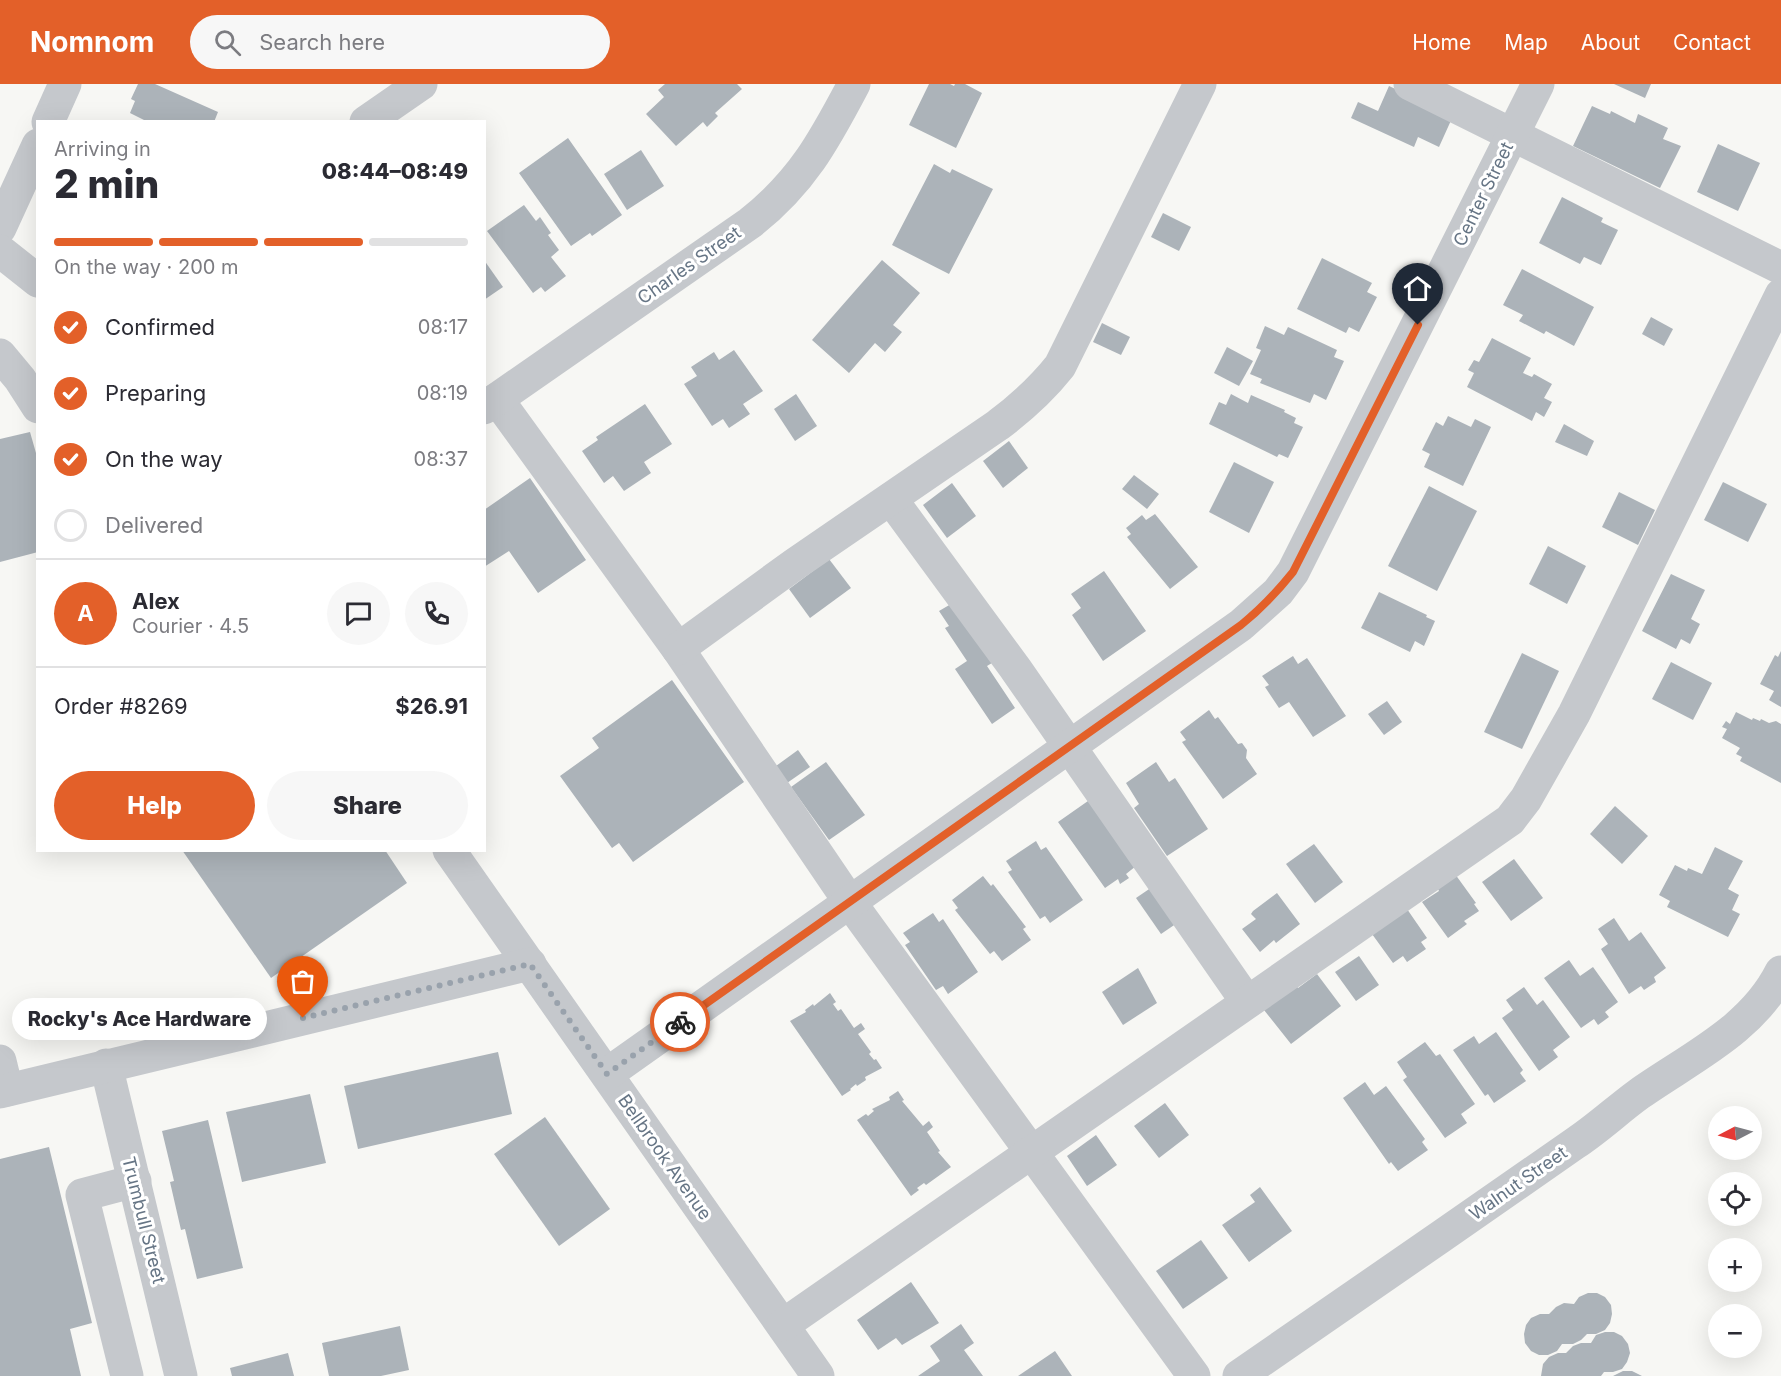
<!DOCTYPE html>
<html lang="en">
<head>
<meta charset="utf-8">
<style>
  :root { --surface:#fff; --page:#f7f7f7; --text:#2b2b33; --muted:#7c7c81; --line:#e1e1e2; --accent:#e36029 }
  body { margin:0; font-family:Inter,sans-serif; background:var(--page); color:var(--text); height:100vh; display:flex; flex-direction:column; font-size:22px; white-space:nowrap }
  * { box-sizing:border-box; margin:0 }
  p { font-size:20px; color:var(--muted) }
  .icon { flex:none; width:33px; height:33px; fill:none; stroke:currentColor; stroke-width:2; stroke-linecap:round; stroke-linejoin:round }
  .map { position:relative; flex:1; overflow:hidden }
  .panel { position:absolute; left:36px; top:36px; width:450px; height:732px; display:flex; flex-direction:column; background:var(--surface); border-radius:0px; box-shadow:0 6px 24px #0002 }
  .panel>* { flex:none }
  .needle { width:39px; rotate:264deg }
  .fabs { position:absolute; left:1708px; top:1022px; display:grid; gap:12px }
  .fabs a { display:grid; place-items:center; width:54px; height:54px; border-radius:50%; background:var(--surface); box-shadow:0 6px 24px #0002; font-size:30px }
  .pin { position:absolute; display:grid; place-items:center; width:51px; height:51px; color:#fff; margin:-62px -26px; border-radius:50% 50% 50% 0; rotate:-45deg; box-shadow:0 0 6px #0007 }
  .pin .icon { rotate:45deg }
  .courier { position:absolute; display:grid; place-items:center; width:60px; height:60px; margin:-30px; border:4px solid #e36029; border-radius:50%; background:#fff; color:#222; box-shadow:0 2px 8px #0007 }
  .bubble { position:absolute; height:42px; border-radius:21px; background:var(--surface); box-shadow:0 6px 24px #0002; font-size:20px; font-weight:800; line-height:42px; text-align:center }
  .head em { font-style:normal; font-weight:800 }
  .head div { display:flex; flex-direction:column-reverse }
  .head { display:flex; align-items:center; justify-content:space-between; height:102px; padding:0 18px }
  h1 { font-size:39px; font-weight:800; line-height:45px }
  .bar { display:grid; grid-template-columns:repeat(4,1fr); gap:9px 6px; align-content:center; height:72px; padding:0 18px }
  .bar i { height:8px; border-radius:4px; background:var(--line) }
  .bar .current { background:var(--accent) }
  .bar p { grid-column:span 4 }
  .line { display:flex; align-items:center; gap:15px; padding:0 18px; border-top:2px solid var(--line) }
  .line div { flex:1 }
  .round { display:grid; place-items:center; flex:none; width:63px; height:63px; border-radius:32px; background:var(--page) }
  ol { padding:0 18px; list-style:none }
  li { display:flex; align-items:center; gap:18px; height:66px }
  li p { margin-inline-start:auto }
  li .icon { padding:6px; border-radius:50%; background:var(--accent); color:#fff; stroke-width:4 }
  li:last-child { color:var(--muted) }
  li i { width:33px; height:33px; border:3px solid var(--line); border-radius:50% }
  .primary-button { display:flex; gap:12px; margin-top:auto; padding:12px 18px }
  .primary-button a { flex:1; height:69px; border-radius:36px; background:var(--accent); color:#fff; font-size:24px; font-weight:800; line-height:69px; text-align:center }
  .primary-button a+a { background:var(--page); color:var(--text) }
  header { display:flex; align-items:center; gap:36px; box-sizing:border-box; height:84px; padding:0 30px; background:var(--accent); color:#fff }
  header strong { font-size:28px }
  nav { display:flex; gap:33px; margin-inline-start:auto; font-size:21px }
  .search { width:420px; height:54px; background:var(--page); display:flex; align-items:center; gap:15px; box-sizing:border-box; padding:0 21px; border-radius:33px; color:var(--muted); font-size:22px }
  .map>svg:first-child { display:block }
  .building { fill:#acb3b9 }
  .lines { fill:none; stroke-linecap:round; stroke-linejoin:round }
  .minor { stroke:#c5c8cc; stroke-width:33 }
  .done { stroke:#99a2ac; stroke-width:6; stroke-dasharray:0 10.8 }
  .route { stroke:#e36029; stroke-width:8 }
  .labels { text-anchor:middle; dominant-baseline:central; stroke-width:6; stroke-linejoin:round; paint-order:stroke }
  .street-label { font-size:18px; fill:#667585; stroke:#fff }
</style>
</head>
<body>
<header>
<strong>Nomnom</strong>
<div class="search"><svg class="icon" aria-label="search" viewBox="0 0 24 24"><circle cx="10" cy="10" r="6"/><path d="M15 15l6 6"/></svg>Search here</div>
<nav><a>Home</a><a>Map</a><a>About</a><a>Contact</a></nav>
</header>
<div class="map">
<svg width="1781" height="1292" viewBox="0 0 1781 1292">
  <rect width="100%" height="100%" fill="#f7f7f4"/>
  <!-- building -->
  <g class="building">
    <path d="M138 0H155L218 28 214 38H148L130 29 135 17 131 15Z"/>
    <path d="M665 0H737L742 5 715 29 718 32 707 43 703 38 676 62 646 30 664 13 658 6Z"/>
    <path d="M929 0H950L954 2 955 0H965L982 9 956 64 909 41Z"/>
    <path d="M1614 0H1651L1645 14Z"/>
    <path d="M1389 2 1453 32 1439 63 1418 53 1414 63 1351 34 1358 18 1378 27Z"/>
    <path d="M1592 22 1610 30 1611 27 1635 39 1638 30 1668 44 1663 55 1681 62 1660 104 1573 62Z"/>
    <path d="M568 54 622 131 592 152 590 149 571 162 519 89Z"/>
    <path d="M1718 60 1760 79 1738 127 1697 108Z"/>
    <path d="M641 66 664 102 627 126 604 90Z"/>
    <path d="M934 80 950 89 952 85 993 105 949 190 892 161Z"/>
    <path d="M1562 113 1603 134 1601 138 1618 146 1601 181 1584 173 1580 180 1539 159Z"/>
    <path d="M524 121 536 137 540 133 551 149 548 151 559 166 551 173 566 192 545 208 541 203 533 209 487 147Z"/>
    <path d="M1163 129 1191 143 1179 167 1151 153Z"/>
    <path d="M1322 174 1372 199 1367 208 1377 213 1359 248 1349 243 1346 249 1297 225Z"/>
    <path d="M484 176 503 203 484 216Z"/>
    <path d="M882 176 920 209 893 241 902 248 885 268 875 259 849 289 812 256Z"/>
    <path d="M1522 185 1594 223 1574 262 1546 247 1544 250 1519 237 1523 231 1503 221Z"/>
    <path d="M1651 233 1673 245 1664 262 1642 250Z"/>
    <path d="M1102 239 1130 253 1121 271 1093 258Z"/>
    <path d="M1265 242 1284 251 1288 243 1337 266 1334 273 1344 277 1326 316 1314 310 1310 319 1260 299 1262 295 1250 290 1261 266 1256 264Z"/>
    <path d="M1492 254 1531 274 1523 289 1532 293 1534 290 1552 300 1544 314 1552 318 1544 333 1536 328 1532 337 1467 303 1474 289 1468 286 1474 276 1479 278Z"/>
    <path d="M1227 263 1253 277 1239 302 1214 289Z"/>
    <path d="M734 266 763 307 743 320 750 330 729 344 723 335 712 342 684 300 697 292 691 283 714 268 719 276Z"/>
    <path d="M796 310 817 342 795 357 774 325Z"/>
    <path d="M1231 310 1248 319 1251 311 1285 326 1284 328 1296 334 1294 339 1303 343 1288 374 1279 370 1277 373 1209 340 1219 318 1226 321Z"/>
    <path d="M645 320 672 360 644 378 651 389 624 407 613 392 604 399 582 367 598 356 596 353Z"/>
    <path d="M1448 332 1471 343 1475 335 1491 343 1463 402 1424 383 1430 370 1422 366 1436 338 1443 342Z"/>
    <path d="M1564 340 1594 357 1587 372 1555 358Z"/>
    <path d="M30 348 38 376V468L0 478V355Z"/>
    <path d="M1009 357 1028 384 1003 404 983 377Z"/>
    <path d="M1234 378 1274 398 1249 449 1209 428Z"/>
    <path d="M1134 391 1159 410 1147 425 1122 405Z"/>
    <path d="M530 394 586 476 538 509 509 467 484 483V426Z"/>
    <path d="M1723 398 1767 420 1748 458 1704 436Z"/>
    <path d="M952 399 976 432 947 454 923 421Z"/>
    <path d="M1429 402 1477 427 1437 507 1388 482Z"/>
    <path d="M1619 408 1655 426 1638 461 1602 443Z"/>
    <path d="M1155 430 1198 483 1170 505 1127 453 1131 450 1126 444 1142 431 1146 436Z"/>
    <path d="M1548 462 1586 482 1567 520 1529 500Z"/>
    <path d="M829 475 851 504 810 534 789 505Z"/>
    <path d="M1104 487 1146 547 1103 577 1072 531 1081 524 1071 510Z"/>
    <path d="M1671 490 1705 506 1691 535 1700 540 1690 560 1681 555 1676 565 1642 547Z"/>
    <path d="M1379 508 1427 531 1426 533 1435 537 1424 562 1415 557 1410 568 1361 544Z"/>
    <path d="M951 520 1000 574 987 582 1015 624 992 640 955 585 967 577 945 544 949 542 939 527Z"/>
    <path d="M1781 567V623L1769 616 1774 607 1760 600 1775 571 1778 573Z"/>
    <path d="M1522 569 1559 587 1522 665 1484 648Z"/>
    <path d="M1293 572 1298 580 1307 574 1346 632 1313 653 1289 618 1279 624 1265 603 1269 601 1262 592Z"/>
    <path d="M1671 578 1712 599 1693 636 1652 615Z"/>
    <path d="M672 596 744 698 633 778 619 759 612 764 560 692 599 664 592 654Z"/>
    <path d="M1387 617 1402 638 1384 651 1368 630Z"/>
    <path d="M1209 626 1215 635 1218 633 1238 660 1242 659 1247 666 1246 674 1257 690 1223 715 1182 658 1186 656 1180 648Z"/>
    <path d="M1736 628 1752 636 1753 634 1760 637 1761 635 1769 639 1776 637 1781 640V699L1740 677 1742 673 1736 670 1740 664 1722 654 1727 645 1722 643 1726 637 1730 640Z"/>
    <path d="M798 666 810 683 787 699 776 682Z"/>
    <path d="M826 678 865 731 829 756 791 703Z"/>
    <path d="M1156 678 1169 698 1175 694 1208 745 1167 772 1134 724 1139 720 1126 699Z"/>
    <path d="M1088 717 1141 778 1126 790 1129 794 1120 800 1118 795 1105 804 1058 738Z"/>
    <path d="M1615 722 1648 752 1622 780 1590 750Z"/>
    <path d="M1036 757 1041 766 1046 763 1083 816 1050 839 1045 832 1040 835 1008 788 1012 786 1006 777Z"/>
    <path d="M1314 760 1343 798 1315 819 1286 780Z"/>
    <path d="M1715 763 1743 777 1728 805 1739 811 1732 826 1740 830 1728 853 1667 823 1670 817 1659 811 1675 781 1687 787 1688 784 1702 790Z"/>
    <path d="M182 766H385L407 799 271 894Z"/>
    <path d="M1514 775 1543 814 1511 837 1482 798Z"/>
    <path d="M1455 790 1476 819 1474 820 1479 827 1464 837 1467 840 1448 854 1422 818 1439 807 1437 803Z"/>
    <path d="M983 792 991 802 993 800 1026 843 1023 845 1031 856 1002 877 994 867 990 870 955 826 958 824 952 816Z"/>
    <path d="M1158 799 1183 835 1161 850 1136 814Z"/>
    <path d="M1277 809 1300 840 1276 859 1274 856 1260 868 1242 845 1256 835 1251 830 1253 827Z"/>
    <path d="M1407 825 1427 854 1421 858 1426 865 1407 878 1403 872 1393 879 1372 850Z"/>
    <path d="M933 829 939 838 943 835 978 888 948 910 943 902 936 906 905 861 910 858 903 849Z"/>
    <path d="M1614 834 1629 857 1641 848 1666 884 1654 893 1656 898 1644 906 1641 902 1629 910 1601 865 1608 860 1598 845Z"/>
    <path d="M1359 872 1379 901 1356 917 1335 888Z"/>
    <path d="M1569 876 1580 892 1593 883 1618 918 1605 928 1609 933 1598 941 1594 935 1581 944 1544 894Z"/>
    <path d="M1138 884 1157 919 1123 941 1102 908Z"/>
    <path d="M1317 890 1341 922 1291 960 1264 926 1296 901 1298 904Z"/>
    <path d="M1524 903 1537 921 1543 916 1570 953 1553 966 1558 973 1539 987 1502 934 1513 926 1506 916Z"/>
    <path d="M830 909 836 918 833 920 838 927 841 925 854 944 861 939 865 945 858 950 871 968 869 970 874 976 876 975 882 984 865 993 866 996 857 1002 856 1000 850 1005 851 1006 842 1012 790 937 806 928 805 926 813 920 814 922Z"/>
    <path d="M1496 948 1523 986 1520 989 1526 997 1494 1019 1488 1010 1485 1012 1453 966 1474 952 1479 960Z"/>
    <path d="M1425 958 1436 972 1440 970 1475 1020 1461 1030 1467 1039 1445 1054 1403 996 1407 993 1397 978Z"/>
    <path d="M498 968 512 1030 358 1065 344 1002Z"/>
    <path d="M1365 998 1374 1011 1386 1002 1425 1055 1422 1058 1428 1066 1398 1087 1391 1078 1389 1080 1343 1014Z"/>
    <path d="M898 1007 904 1016 902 1017 923 1042 929 1037 933 1043 927 1048 940 1067 938 1068 951 1083 926 1101 924 1099 917 1104 919 1106 911 1112 857 1036 866 1030 868 1032 874 1027 872 1025 890 1016 889 1013Z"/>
    <path d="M310 1010 326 1079 242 1098 226 1028Z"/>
    <path d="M1165 1019 1189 1051 1159 1074 1134 1042Z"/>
    <path d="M545 1033 610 1125 559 1162 494 1070Z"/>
    <path d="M208 1036 243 1184 197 1195 185 1145 181 1146 170 1098 174 1097 162 1047Z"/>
    <path d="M1096 1051 1117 1081 1087 1102 1067 1072Z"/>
    <path d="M49 1063 92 1239 70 1245 81 1292H0V1075Z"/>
    <path d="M1260 1103 1292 1147 1249 1178 1222 1141 1255 1118 1250 1111Z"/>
    <path d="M1201 1156 1228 1194 1183 1225 1156 1187Z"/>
    <path d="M911 1198 939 1239 902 1261 896 1254 878 1266 857 1236Z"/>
    <path d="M1588 1209H1597L1605 1213 1611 1221 1612 1230 1610 1239 1605 1246 1596 1250H1587L1581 1256 1573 1260H1562L1557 1267 1548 1271H1539L1531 1267 1525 1259 1524 1250 1526 1241 1531 1234 1540 1230H1549L1556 1223 1564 1219 1574 1220 1579 1213Z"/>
    <path d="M961 1240 974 1259 964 1266 983 1292H918L940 1277 930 1262Z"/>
    <path d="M400 1242 409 1286 381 1292H329L322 1259Z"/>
    <path d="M1605 1248H1614L1622 1252 1628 1260 1630 1269 1627 1278 1622 1285 1613 1288H1604L1601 1292H1541L1543 1280 1549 1273 1558 1269H1566L1573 1262 1581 1259H1591L1596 1251Z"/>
    <path d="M1055 1267 1072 1292H1018Z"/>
    <path d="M288 1269 294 1292H232L230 1284Z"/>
    <path d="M1623 1287H1632L1642 1292H1613Z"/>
  </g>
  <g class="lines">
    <!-- minor -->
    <g class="minor">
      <path d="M1410 0 1781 184"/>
      <path d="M48 38 65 0"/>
      <path d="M366 38 421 0"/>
      <path d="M0 144 38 61"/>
      <path d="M0 167 38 197"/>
      <path d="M0 271 20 295 38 323"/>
      <path d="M497 315 678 565 849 817 1194 1292"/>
      <path d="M484 324 750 139C802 98 824 57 854 0"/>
      <path d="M891 415 1015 584 1247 918"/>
      <path d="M678 565 795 480 998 341C1022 323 1041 306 1060 282L1200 0"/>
      <path d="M449 766 818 1292"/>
      <path d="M0 977 7 1006"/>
      <path d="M106 981 181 1292"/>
      <path d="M607 990 1241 541 1278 508 1293 488 1538 0"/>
      <path d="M0 1008 530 880"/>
      <path d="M783 1241 1510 736 1526 715 1574 630 1781 211"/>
      <path d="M127 1292 82 1111 135 1097"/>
      <path d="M1239 1292C1350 1215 1463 1138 1574 1060 1597 1045 1617 1026 1639 1010 1690 974 1752 946 1781 888"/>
    </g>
  </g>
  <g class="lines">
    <!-- done -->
    <path class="done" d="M303 934 530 880 607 990 680 938"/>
    <!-- route -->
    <path class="route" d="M680 938 1241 541C1261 525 1277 508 1293 488L1418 241"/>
  </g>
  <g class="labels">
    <!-- street labels -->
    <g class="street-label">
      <text transform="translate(1483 110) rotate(-64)">Center Street</text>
      <text transform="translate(689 181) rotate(-35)">Charles Street</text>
      <text transform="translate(665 1073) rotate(55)">Bellbrook Avenue</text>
      <text transform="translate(1518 1099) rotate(-35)">Walnut Street</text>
      <text transform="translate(144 1136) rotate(76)">Trumbull Street</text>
    </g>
  </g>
</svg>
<div class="fabs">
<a><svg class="needle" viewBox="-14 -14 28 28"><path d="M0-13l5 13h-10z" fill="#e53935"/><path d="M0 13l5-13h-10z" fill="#7c7c81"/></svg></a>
<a><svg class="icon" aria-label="locate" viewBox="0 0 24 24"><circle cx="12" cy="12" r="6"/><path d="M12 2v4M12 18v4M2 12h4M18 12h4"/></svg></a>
<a>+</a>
<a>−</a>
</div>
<div class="pin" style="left:303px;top:934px;background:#ea580c"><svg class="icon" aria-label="bag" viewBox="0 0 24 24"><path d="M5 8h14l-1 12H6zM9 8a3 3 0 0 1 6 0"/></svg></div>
<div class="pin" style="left:1418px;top:241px;background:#1f2937"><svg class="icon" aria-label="home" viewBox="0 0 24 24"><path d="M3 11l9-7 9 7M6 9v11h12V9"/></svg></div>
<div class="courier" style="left:680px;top:938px"><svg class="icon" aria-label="bike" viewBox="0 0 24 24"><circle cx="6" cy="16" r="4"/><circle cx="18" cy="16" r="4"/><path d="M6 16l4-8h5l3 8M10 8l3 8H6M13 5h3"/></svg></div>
<div class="bubble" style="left:12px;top:914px;width:255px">Rocky's Ace Hardware</div>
<section class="panel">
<div class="head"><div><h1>2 min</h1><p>Arriving in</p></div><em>08:44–08:49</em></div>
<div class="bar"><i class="current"></i><i class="current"></i><i class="current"></i><i></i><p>On the way · 200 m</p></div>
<ol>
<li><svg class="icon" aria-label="check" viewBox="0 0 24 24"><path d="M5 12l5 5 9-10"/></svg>Confirmed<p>08:17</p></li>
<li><svg class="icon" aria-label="check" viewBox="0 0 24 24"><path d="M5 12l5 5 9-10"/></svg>Preparing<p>08:19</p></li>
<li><svg class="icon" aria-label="check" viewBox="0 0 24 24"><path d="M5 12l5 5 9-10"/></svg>On the way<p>08:37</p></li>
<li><i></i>Delivered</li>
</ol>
<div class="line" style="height:108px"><b class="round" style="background:var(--accent);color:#fff">A</b><div><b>Alex</b><p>Courier · 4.5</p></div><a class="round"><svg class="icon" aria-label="chat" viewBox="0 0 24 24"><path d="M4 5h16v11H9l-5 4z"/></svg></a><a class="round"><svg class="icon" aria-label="phone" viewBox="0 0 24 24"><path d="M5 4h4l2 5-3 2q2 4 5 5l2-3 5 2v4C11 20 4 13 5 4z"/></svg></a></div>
<div class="line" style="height:78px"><div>Order #8269</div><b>$26.91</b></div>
<div class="primary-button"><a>Help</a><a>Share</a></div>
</section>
</div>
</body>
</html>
